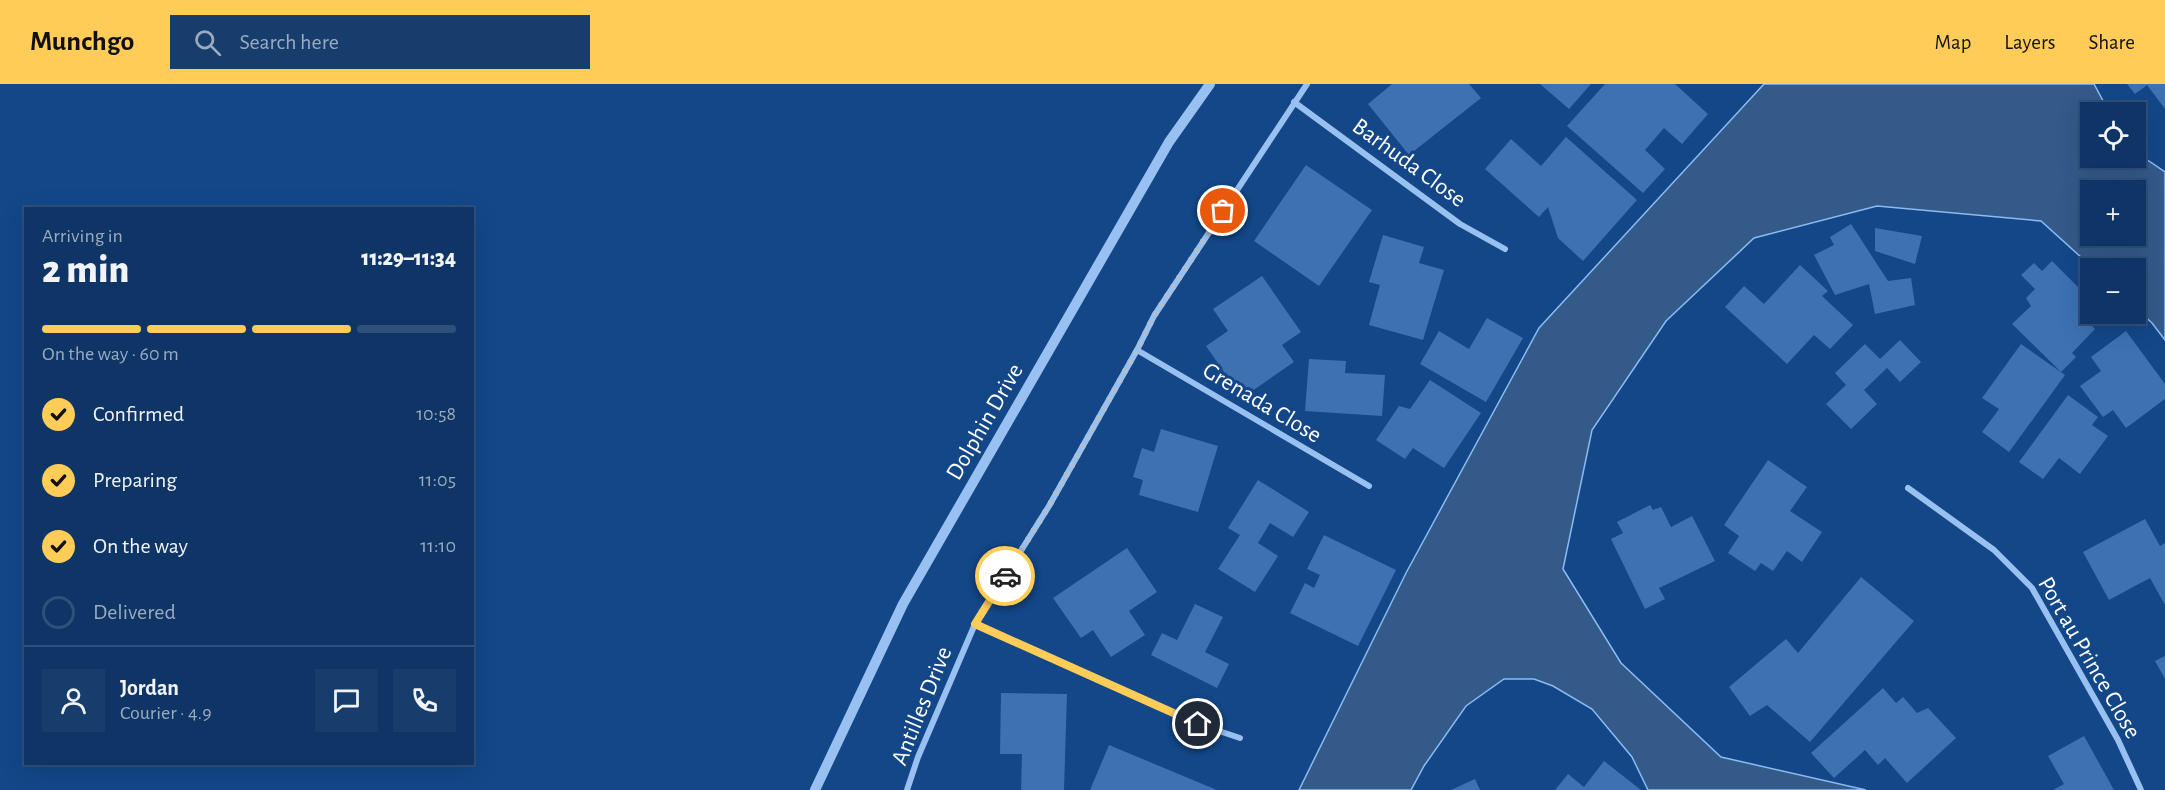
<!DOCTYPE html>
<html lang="en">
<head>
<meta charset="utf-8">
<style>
  :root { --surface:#0e3566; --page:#173d6c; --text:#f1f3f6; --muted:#9babbf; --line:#2e507a; --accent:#ffcd57 }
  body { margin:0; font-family:"Alegreya Sans",sans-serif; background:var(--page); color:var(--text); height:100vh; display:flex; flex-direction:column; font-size:22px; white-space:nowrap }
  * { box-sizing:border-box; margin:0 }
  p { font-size:20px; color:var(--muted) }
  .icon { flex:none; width:33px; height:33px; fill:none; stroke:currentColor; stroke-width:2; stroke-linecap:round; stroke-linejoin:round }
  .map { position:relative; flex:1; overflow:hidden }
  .panel { position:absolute; left:24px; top:123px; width:450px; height:558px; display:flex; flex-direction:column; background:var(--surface); border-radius:0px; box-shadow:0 6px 24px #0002,0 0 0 2px var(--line) }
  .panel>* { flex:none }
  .buttons { position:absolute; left:2080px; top:18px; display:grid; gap:12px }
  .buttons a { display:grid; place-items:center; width:66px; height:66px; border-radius:0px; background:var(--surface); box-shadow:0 6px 24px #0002,0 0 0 2px var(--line); font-size:30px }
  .pin { position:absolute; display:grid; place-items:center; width:51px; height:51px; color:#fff; margin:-26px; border:3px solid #fff; border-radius:50%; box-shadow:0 2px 6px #0007 }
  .courier { position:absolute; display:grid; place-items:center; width:60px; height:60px; margin:-30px; border:4px solid #ffcd57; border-radius:50%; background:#fff; color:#222; box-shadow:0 2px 8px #0007 }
  .overview em { font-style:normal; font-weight:800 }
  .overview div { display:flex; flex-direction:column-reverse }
  .overview { display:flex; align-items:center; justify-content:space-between; height:102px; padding:0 18px }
  h1 { font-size:39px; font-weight:800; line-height:45px }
  .bar { display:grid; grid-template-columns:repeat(4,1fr); gap:9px 6px; align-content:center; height:72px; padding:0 18px }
  .bar i { height:8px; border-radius:4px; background:var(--line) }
  .bar .active { background:var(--accent) }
  .bar p { grid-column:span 4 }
  .line { display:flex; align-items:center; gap:15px; padding:0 18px; border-top:2px solid var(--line) }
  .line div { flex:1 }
  .round { display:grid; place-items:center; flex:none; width:63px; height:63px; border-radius:0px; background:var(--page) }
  ol { padding:0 18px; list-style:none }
  li { display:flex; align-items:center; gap:18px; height:66px }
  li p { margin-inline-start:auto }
  li .icon { padding:6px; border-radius:50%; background:var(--accent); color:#111; stroke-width:4 }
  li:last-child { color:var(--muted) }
  li i { width:33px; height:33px; border:3px solid var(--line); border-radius:50% }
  header { display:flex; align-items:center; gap:36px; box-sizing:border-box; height:84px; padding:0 30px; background:var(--accent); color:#111 }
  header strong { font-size:28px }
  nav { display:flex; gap:33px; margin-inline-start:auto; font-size:21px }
  .search { width:420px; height:54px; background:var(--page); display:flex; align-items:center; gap:15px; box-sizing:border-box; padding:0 21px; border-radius:0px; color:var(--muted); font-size:22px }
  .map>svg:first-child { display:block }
  .water { fill:#345a8a; stroke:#8abcf3; stroke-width:1.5; fill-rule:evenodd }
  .building { fill:#3c71b2 }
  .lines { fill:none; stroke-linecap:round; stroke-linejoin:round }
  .minor { stroke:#98c0f0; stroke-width:6 }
  .tertiary { stroke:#98c0f0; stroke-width:10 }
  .done { stroke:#acbfd5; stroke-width:6; stroke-dasharray:0 10.8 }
  .route { stroke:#ffcd57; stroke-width:8 }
  .labels { text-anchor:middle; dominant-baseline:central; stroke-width:6; stroke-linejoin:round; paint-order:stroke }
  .street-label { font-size:24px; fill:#fff; stroke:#134788 }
</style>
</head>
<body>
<header>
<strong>Munchgo</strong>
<div class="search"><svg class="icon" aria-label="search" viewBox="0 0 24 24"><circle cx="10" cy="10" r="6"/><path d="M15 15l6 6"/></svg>Search here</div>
<nav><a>Map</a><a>Layers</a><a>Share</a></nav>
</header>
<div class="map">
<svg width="2165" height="706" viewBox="0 0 2165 706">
  <rect width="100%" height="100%" fill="#134788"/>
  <!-- water -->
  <path class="water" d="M1764 0H2094L2109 28H2091V74H2136V64L2146 75 2165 88V256L2152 239 2136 224V184H2093L2041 137 1877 122 1754 154 1666 237 1592 346 1563 485 1621 579 1721 673 1866 706H1648L1632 673 1592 625 1553 602 1534 595H1504L1466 622 1424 682 1411 706H1299L1406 489 1539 244ZM2091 106H2136V152H2091Z"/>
  <!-- building -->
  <g class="building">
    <path d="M1392 0H1469L1481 14 1409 71 1368 20Z"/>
    <path d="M1540 0H1591L1569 25Z"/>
    <path d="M1605 0H1675L1708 30 1682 60 1664 44 1645 66 1665 85 1643 109 1567 42Z"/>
    <path d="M2127 0H2165V25L2147 1 2135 10Z"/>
    <path d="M1566 53 1637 116 1583 177 1558 154 1548 123 1539 133 1485 85 1511 55 1541 82Z"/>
    <path d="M1306 81 1372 126 1319 202 1254 157Z"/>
    <path d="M1851 140 1888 197 1911 194 1915 221 1875 230 1869 200 1835 211 1814 171 1834 161 1830 153Z"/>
    <path d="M1875 144 1922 152 1915 180 1875 167Z"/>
    <path d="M1383 151 1424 163 1419 179 1444 186 1423 256 1369 241 1380 201 1369 198Z"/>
    <path d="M2052 177 2091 216V219L2080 230 2095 245 2072 269 2076 273 2061 288 2012 240 2031 222 2026 214 2035 205 2021 191 2034 179 2042 187Z"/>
    <path d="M1800 181 1828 207 1822 212 1853 241 1830 265 1814 251 1787 280 1725 223 1744 202 1764 220Z"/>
    <path d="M1262 192 1301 248 1282 261 1294 278 1242 314 1206 262 1228 247 1213 225Z"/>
    <path d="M1487 234 1523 254 1486 318 1420 280 1439 247 1469 265Z"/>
    <path d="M2126 247 2165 300V315L2126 344 2113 326 2103 333 2080 302 2101 287 2091 273Z"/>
    <path d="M1900 256 1921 278 1900 298 1887 284 1864 306 1877 320 1851 345 1826 320 1846 301 1835 289 1865 260 1880 275Z"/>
    <path d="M2021 260 2065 291 2009 368 1982 348 1999 325 1982 314Z"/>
    <path d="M1309 275 1346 277 1345 289 1385 291 1382 332 1305 327Z"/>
    <path d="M1430 296 1481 329 1444 384 1413 364 1405 375 1376 356 1399 322 1410 325Z"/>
    <path d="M2068 311 2098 333 2092 341 2108 352 2080 390 2059 374 2043 395 2019 378Z"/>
    <path d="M1161 345 1218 362 1198 428 1139 411 1143 396 1133 393 1142 364 1154 368Z"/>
    <path d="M1768 376 1807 403 1790 427 1822 448 1802 478 1787 467 1773 487 1761 479 1755 487 1728 469 1739 452 1724 441Z"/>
    <path d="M1258 396 1309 428 1293 453 1270 439 1258 459 1278 472 1255 508 1218 485 1240 451 1228 444Z"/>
    <path d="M1650 421 1653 426 1661 423 1671 443 1692 432 1715 477 1659 504 1665 515 1645 525 1611 455 1623 449 1617 438Z"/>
    <path d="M2145 435 2160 462 2165 459V521L2150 494 2109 516 2083 468Z"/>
    <path d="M1324 451 1396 486 1358 562 1290 529 1305 499 1314 504 1320 491 1307 485Z"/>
    <path d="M1127 464 1157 508 1129 527 1145 551 1111 573 1093 546 1081 554 1053 514Z"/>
    <path d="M1861 493 1914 537 1810 658 1767 621 1750 632 1729 603 1786 555 1798 569Z"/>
    <path d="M1195 520 1223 533 1205 568 1229 580 1217 604 1151 571 1162 549 1177 556Z"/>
    <path d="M2165 572V595L2155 577Z"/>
    <path d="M1883 604 1896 619 1903 613 1917 629 1928 624 1956 654 1907 699 1885 674 1878 681 1865 666 1834 694 1811 669Z"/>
    <path d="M1001 609 1067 610 1064 706H1021L1022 670H1000Z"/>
    <path d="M2084 652 2114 706H2053L2064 700 2048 672Z"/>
    <path d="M1109 661 1217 706H1090Z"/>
    <path d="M1604 677 1641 706H1555L1568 690 1584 703Z"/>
    <path d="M1475 695 1480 706H1451Z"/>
  </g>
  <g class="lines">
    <!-- minor -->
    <g class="minor">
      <path d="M1294 18 1460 140 1505 165"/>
      <path d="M1137 266 1369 402"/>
      <path d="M1908 404 1994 466 2032 504 2118 656 2141 706"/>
      <path d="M975 540 1198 640 1240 654"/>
      <path d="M907 706 918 673 975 540 1049 422 1137 266 1154 232 1307 0"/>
    </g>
    <!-- tertiary -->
    <path class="tertiary" d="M815 706 903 520 1169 58 1210 0"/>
  </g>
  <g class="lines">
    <!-- done -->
    <path class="done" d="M1005 492 1049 422 1137 266 1154 232 1223 127"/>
    <!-- route -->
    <path class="route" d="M1005 492 975 540 1198 640"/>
  </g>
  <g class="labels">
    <!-- street labels -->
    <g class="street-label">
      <text transform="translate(1409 79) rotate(36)">Barhuda Close</text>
      <text transform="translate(1262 319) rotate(31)">Grenada Close</text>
      <text transform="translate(985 338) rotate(-60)">Dolphin Drive</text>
      <text transform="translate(2089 574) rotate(60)">Port au Prince Close</text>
      <text transform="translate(922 622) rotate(-68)">Antilles Drive</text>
    </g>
  </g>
</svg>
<div class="buttons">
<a><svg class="icon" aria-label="locate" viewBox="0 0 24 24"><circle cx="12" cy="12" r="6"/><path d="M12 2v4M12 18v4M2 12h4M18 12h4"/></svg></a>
<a>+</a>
<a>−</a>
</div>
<div class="pin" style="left:1223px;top:127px;background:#ea580c"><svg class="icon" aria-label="bag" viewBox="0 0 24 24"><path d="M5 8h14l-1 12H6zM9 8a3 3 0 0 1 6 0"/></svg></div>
<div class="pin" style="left:1198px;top:640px;background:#1f2937"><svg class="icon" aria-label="home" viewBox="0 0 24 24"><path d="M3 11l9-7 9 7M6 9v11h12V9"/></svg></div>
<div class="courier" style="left:1005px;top:492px"><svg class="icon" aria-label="car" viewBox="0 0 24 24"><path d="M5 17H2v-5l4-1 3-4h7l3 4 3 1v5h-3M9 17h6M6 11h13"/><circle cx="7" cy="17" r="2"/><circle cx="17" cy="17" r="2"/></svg></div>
<section class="panel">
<div class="overview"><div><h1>2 min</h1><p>Arriving in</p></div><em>11:29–11:34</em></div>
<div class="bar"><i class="active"></i><i class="active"></i><i class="active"></i><i></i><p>On the way · 60 m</p></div>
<ol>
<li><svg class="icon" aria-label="check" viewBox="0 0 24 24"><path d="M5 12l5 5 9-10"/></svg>Confirmed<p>10:58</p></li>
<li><svg class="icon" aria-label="check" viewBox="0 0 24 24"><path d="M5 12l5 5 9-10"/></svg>Preparing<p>11:05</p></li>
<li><svg class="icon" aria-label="check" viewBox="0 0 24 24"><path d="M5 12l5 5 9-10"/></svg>On the way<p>11:10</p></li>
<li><i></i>Delivered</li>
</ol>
<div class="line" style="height:108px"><a class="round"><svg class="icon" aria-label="person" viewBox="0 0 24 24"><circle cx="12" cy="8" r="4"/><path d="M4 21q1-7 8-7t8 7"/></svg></a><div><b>Jordan</b><p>Courier · 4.9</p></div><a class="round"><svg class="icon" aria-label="chat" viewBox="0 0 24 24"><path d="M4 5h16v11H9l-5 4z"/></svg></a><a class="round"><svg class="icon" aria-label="phone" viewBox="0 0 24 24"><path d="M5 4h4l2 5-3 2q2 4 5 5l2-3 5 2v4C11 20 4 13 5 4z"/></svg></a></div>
</section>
</div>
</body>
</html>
